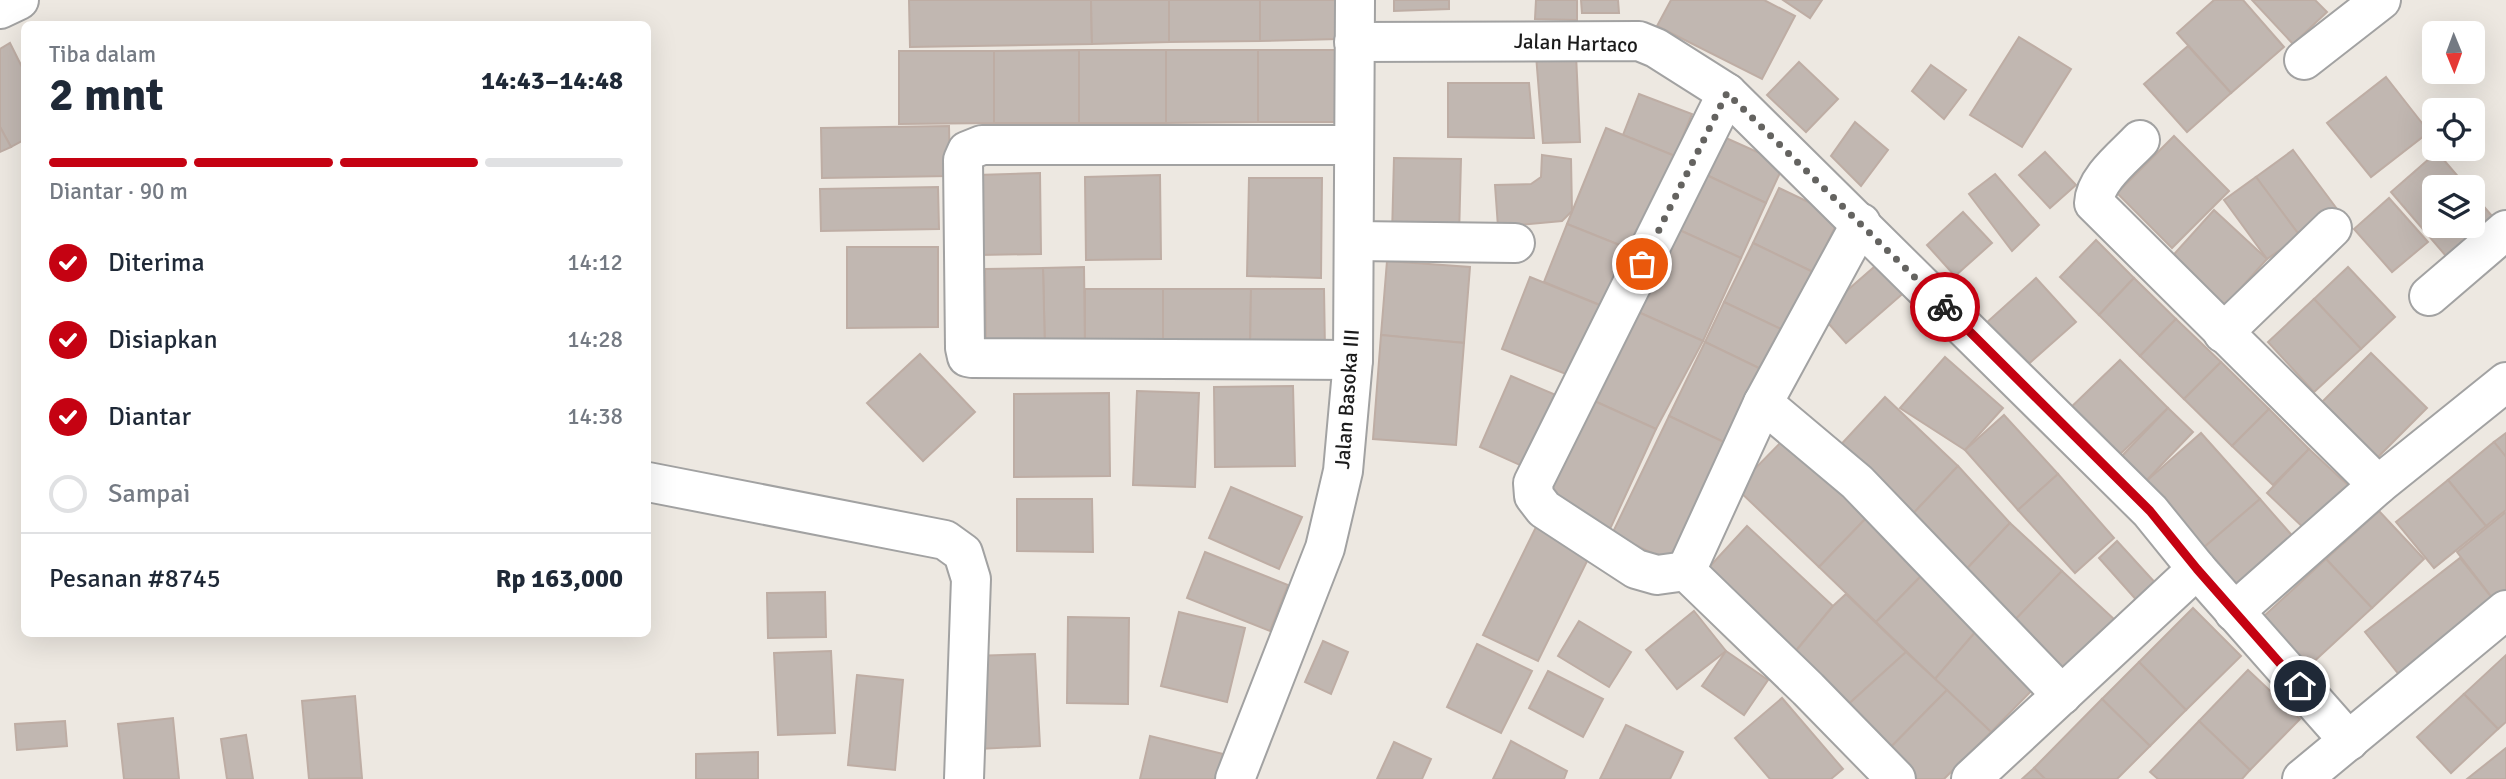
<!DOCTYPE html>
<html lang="id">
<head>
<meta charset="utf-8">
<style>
  :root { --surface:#fff; --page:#f6f6f7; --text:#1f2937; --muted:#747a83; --line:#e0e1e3; --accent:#c50212 }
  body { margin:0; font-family:Signika,sans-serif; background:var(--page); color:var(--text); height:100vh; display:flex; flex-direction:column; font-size:26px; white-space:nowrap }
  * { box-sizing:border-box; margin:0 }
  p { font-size:23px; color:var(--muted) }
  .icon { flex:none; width:38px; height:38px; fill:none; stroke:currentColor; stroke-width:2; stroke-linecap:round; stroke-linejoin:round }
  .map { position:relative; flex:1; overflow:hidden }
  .panel { position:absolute; left:21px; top:21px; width:630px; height:616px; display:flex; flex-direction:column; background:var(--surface); border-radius:10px; box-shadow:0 7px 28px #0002 }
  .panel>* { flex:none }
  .needle { width:46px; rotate:179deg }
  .fabs { position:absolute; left:2422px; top:21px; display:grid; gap:14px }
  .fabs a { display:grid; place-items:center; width:63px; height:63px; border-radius:10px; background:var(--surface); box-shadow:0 7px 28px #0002; font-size:35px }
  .pin { position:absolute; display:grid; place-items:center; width:60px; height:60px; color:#fff; margin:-30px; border:4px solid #fff; border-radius:50%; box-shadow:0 2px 7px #0007 }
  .courier { position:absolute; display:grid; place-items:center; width:70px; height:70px; margin:-35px; border:5px solid #c50212; border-radius:50%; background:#fff; color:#222; box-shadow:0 2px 9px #0007 }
  .summary em { font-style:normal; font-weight:700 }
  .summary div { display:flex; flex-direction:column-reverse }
  .summary { display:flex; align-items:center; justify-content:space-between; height:119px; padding:0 28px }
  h1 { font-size:46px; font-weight:700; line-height:52px }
  .bar { display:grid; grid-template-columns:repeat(4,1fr); gap:10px 7px; align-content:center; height:84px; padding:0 28px }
  .bar i { height:9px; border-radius:5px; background:var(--line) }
  .bar .selected { background:var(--accent) }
  .bar p { grid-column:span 4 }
  .line { display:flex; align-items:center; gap:18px; padding:0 28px; border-top:2px solid var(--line) }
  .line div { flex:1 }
  ol { padding:0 28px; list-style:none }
  li { display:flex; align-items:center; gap:21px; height:77px }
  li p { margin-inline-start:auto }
  li .icon { padding:7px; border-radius:50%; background:var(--accent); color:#fff; stroke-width:4 }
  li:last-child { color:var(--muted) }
  li i { width:38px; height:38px; border:4px solid var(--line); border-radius:50% }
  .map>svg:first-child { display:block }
  .building { fill:#c1b7b1; stroke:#beada4; stroke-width:2 }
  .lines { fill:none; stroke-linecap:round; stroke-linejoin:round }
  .minor-casing { stroke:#a2a2a2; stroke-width:42 }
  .minor { stroke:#fff; stroke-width:38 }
  .done { stroke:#646360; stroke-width:7; stroke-dasharray:0 12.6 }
  .route { stroke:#c50212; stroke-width:9 }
  .labels { text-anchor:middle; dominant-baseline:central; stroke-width:6; stroke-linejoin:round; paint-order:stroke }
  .street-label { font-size:21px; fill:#1b1b1b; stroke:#fff }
</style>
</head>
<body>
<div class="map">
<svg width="2506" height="779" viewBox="0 0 2506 779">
  <rect width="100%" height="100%" fill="#ede8e1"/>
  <!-- building -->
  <g class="building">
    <path d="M909 0H1091L1092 44 910 47Z"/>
    <path d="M1091 0H1169V42L1092 44Z"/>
    <path d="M1169 0H1260V41L1169 42Z"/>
    <path d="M1260 0H1337L1338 39 1260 41Z"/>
    <path d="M1394 0H1449V9L1394 11Z"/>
    <path d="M1536 0H1577V20L1535 19Z"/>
    <path d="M1581 0H1618L1619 13H1582Z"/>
    <path d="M1671 0H1764L1795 16 1762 79 1657 26Z"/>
    <path d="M1783 0H1822L1810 18Z"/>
    <path d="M2214 0H2243L2284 47 2231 93 2177 33Z"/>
    <path d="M2252 0H2315L2327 12 2293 44Z"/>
    <path d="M2019 37 2071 69 2022 147 1970 115Z"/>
    <path d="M10 43 24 71V140L11 147 0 127V49Z"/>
    <path d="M2188 46 2231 93 2187 132 2144 84Z"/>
    <rect x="1079" y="50" width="87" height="73"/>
    <path d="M1079 50V123H994V51Z"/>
    <path d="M1166 50H1258V122L1166 123Z"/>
    <path d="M1258 50H1335L1336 122H1258Z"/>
    <path d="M899 51H994V123L899 124Z"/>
    <path d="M1576 54 1580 142 1543 143 1536 55Z"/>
    <path d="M1799 62 1838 99 1806 132 1767 95Z"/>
    <path d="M1931 65 1966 90 1944 119 1912 91Z"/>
    <path d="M2386 77 2429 132 2371 177 2327 123Z"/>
    <path d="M1448 83H1529L1534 138 1448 137Z"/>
    <path d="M1639 94 1692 114 1675 156 1623 135Z"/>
    <path d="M1855 122 1888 150 1861 186 1831 156Z"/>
    <path d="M949 126 950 176 822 178 821 128Z"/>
    <path d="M0 127 11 147 0 152Z"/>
    <path d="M1606 128 1675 156 1637 252 1567 224Z"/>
    <path d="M1717 134 1784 164 1766 203 1700 172Z"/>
    <path d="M2174 136 2229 191 2172 248 2117 193Z"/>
    <path d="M2293 150 2337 209 2300 236 2256 177Z"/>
    <path d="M2045 152 2076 185 2050 208 2019 175Z"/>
    <path d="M2437 152 2467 187H2434V226H2473V194L2498 223 2452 263 2391 192Z"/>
    <path d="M1542 155 1571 159 1572 211 1562 221 1498 227 1495 185 1531 184 1541 177Z"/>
    <path d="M1394 158 1461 159 1459 237 1392 235Z"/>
    <path d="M1700 172 1766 203 1741 258 1675 228Z"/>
    <path d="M1040 173 1041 254 979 255 977 175Z"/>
    <path d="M1995 174 2039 225 2012 251 1969 194Z"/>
    <path d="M1160 175 1161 259 1086 260 1085 177Z"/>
    <path d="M2256 177 2300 236 2267 259 2224 200Z"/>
    <path d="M1249 178H1322L1321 278 1247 276Z"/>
    <path d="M938 187 939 229 821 231 820 189Z"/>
    <path d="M1779 188 1840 217 1813 272 1753 243Z"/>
    <path d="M2389 198 2428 242 2392 272 2354 229Z"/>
    <path d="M2214 210 2267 259 2221 310 2167 262Z"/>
    <path d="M1963 212 1992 243 1955 276 1927 245Z"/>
    <path d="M1567 224 1637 252 1612 310 1544 282Z"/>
    <path d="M1675 228 1741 258 1703 341 1636 311Z"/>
    <path d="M2096 240 2134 278 2099 315 2060 277Z"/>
    <path d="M1753 243 1813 272 1785 331 1724 302Z"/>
    <path d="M847 247H938V327L847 328Z"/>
    <path d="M1387 261 1470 267 1464 343 1381 335Z"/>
    <path d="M1881 261 1907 290 1846 343 1820 314Z"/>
    <path d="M1084 267 1085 351 1045 352 1043 268Z"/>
    <path d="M2348 267 2395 317 2361 349 2314 299Z"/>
    <path d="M1043 268 1045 352 986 353 985 269Z"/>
    <path d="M1530 277 1612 310 1584 381 1502 349Z"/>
    <path d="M2036 278 2076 322 2024 368 1985 324Z"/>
    <path d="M2134 278 2176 319 2140 356 2099 315Z"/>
    <rect x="1085" y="289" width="78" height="62"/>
    <path d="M1163 289H1251L1250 351H1163Z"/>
    <path d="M1251 289H1324L1325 351H1250Z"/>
    <path d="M2314 299 2361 349 2314 392 2268 342Z"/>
    <path d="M1724 302 1785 331 1765 371 1705 342Z"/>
    <path d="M1636 311 1703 341 1656 429 1590 399Z"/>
    <path d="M2176 319 2221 362 2184 399 2140 356Z"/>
    <path d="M1381 335 1464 343 1456 445 1373 439Z"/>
    <path d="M1705 342 1765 371 1730 445 1669 416Z"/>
    <path d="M2371 353 2427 408 2378 457 2322 402Z"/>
    <path d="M920 354 975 412 923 461 867 403Z"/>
    <path d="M1945 357 2003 408 1965 450 1900 408Z"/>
    <path d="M2120 360 2168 408 2112 462 2065 413Z"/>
    <path d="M2221 362 2269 409 2232 446 2184 399Z"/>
    <path d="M1511 376 1563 398 1531 470 1480 447Z"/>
    <path d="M1293 386 1295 466 1215 467 1214 387Z"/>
    <path d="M1137 391 1199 393 1195 487 1133 485Z"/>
    <path d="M1109 393 1110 476 1014 477V394Z"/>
    <path d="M1885 397 1958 466 1908 519 1835 451Z"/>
    <path d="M1590 399 1656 429 1610 529 1543 499Z"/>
    <path d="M2168 408 2193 432 2143 484 2118 460Z"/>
    <path d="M2269 409 2309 449 2273 485 2232 446Z"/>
    <path d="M2004 415 2058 474 2018 510 1965 450Z"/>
    <path d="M1669 416 1730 445 1673 563 1612 534Z"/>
    <path d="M2201 433 2260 499 2202 549 2143 484Z"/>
    <path d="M2506 433V457L2494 442Z"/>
    <path d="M1788 435 1870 514 1819 567 1736 488Z"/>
    <path d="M2494 442 2506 457V510L2486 526 2448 480Z"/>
    <path d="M2309 449 2350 487 2308 532 2267 493Z"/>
    <path d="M1958 466 2010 523 1960 576 1908 519Z"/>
    <path d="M2058 474 2114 538 2075 573 2018 510Z"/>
    <path d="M2448 480 2486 526 2434 568 2396 522Z"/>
    <path d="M1231 487 1302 517 1279 569 1209 538Z"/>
    <path d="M1017 499H1092L1093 552 1017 551Z"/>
    <path d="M2260 499 2296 540 2238 590 2202 549Z"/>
    <path d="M2379 511 2424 559 2372 608 2326 559Z"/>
    <path d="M2506 512V603L2500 608 2457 552Z"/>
    <path d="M1870 514 1928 569 1876 622 1819 567Z"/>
    <path d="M2010 523 2062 571 2011 624 1960 576Z"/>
    <path d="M1537 525 1592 551 1538 661 1483 635Z"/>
    <path d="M1747 526 1833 606 1790 658 1701 576Z"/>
    <path d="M2117 541 2159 587 2140 604 2099 558Z"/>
    <path d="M1205 552 1288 585 1270 631 1187 598Z"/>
    <path d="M2460 558 2500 608 2405 682 2365 632Z"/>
    <path d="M2326 559 2372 608 2309 666 2263 617Z"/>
    <path d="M1928 569 1983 623 1935 679 1876 622Z"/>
    <path d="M2062 571 2115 620 2064 673 2011 624Z"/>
    <path d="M825 592 826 637 768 638 767 593Z"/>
    <path d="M1846 594 1906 652 1842 710 1790 658 1833 606Z"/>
    <path d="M2193 608 2241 656 2186 710 2139 662Z"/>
    <path d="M1694 611 1726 651 1677 689 1646 650Z"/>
    <path d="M1179 612 1245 628 1227 702 1161 686Z"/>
    <path d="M1068 617 1129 618 1128 704 1067 703Z"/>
    <path d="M1579 621 1631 652 1609 687 1558 656Z"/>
    <path d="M1983 623 2043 679 1991 732 1935 679Z"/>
    <path d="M1323 641 1348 652 1331 694 1305 682Z"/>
    <path d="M1477 644 1532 671 1501 733 1447 707Z"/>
    <path d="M831 651 835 733 778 735 774 653Z"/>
    <path d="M1726 651 1768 680 1744 715 1702 686Z"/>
    <path d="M1906 652 1947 690 1885 753 1842 710Z"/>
    <path d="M1035 654 1040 746 977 749 973 656Z"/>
    <path d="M2506 655V722L2498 729 2464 694Z"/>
    <path d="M2139 662 2186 710 2150 746 2102 699Z"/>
    <path d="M2248 670 2300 719 2250 770 2199 721Z"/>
    <path d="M1548 671 1603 699 1583 737 1529 708Z"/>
    <path d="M857 675 903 680 895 770 848 765Z"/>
    <path d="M1947 690 1991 732 1944 779H1912L1885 753Z"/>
    <path d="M2464 694 2498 729 2451 773 2417 737Z"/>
    <path d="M355 696 362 778 309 779 302 701Z"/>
    <path d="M1782 698 1843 769 1831 779H1770L1735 738Z"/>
    <path d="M2102 699 2150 746 2117 779H2045L2034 768Z"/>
    <path d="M173 718 179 779H124L118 724Z"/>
    <path d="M65 721 67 746 17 750 15 724Z"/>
    <path d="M2199 721 2250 770 2242 779H2158L2150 772Z"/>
    <path d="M1626 725 1683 752 1670 779H1600Z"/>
    <path d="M246 735 253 779H227L221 739Z"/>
    <path d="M1150 736 1223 754 1217 779H1140Z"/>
    <path d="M1511 741 1567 771 1564 779H1493Z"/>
    <path d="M1394 742 1431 759 1422 779H1377Z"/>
    <path d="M2506 748V779H2467Z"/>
    <path d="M758 752V779H696V754Z"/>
    <path d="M2034 768 2045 779H2022Z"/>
  </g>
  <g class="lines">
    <!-- minor casing -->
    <g class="minor-casing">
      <g id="minor">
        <path d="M0 9 19 0"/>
        <path d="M1354 42 1639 41 1656 48 1727 93 2150 511 2197 569 2349 741"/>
        <path d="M2304 60 2381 0"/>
        <path d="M2140 140C2124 157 2095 179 2094 203L2378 485"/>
        <path d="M1355 241 1515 243"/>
        <path d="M2429 296 2506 230"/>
        <path d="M2223 333 2332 228"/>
        <path d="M1353 360 972 358 967 357 965 348 963 160 967 151 982 145H1353"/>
        <path d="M1763 403 1857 482 2062 695"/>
        <path d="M648 482 945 540 963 553 971 579 964 779"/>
        <path d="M1686 571 1657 575 1636 569 1544 509 1534 496 1533 483 1727 93"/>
        <path d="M1686 571 1763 403 1861 223"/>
        <path d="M1686 571 1808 689 1896 779"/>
        <path d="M2234 612 2378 485 2506 382"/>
        <path d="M1235 779 1325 548 1343 471 1353 360 1355 0"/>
        <path d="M1971 779 2197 569"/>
        <path d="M2302 779 2506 610"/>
      </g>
    </g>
    <!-- minor -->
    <use href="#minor" class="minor"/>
  </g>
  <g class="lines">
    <!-- done -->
    <path class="done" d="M1642 264 1727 93 1945 307"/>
    <!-- route -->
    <path class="route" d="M1945 307 2150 511 2197 569 2300 686"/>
  </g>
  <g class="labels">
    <!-- street labels -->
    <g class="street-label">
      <text transform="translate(1576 43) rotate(2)">Jalan Hartaco</text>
      <text transform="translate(1347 399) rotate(-86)">Jalan Basoka III</text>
    </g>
  </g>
</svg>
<div class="fabs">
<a><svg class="needle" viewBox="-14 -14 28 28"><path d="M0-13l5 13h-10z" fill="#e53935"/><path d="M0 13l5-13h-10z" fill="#747a83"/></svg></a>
<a><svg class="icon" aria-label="locate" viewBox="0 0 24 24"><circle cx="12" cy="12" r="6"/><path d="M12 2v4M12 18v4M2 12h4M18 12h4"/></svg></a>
<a><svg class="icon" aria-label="layers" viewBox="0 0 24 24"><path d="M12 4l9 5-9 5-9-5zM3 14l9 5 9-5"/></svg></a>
</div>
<div class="pin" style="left:1642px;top:264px;background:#ea580c"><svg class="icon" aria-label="bag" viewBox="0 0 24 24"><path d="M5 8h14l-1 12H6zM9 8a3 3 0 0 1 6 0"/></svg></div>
<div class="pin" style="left:2300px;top:686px;background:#1f2937"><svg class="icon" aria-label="home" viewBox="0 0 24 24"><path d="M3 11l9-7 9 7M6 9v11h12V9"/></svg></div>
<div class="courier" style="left:1945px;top:307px"><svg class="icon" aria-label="bike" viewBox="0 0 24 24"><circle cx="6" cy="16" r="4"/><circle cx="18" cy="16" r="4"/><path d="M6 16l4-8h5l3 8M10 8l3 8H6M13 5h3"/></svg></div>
<section class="panel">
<div class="summary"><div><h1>2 mnt</h1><p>Tiba dalam</p></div><em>14:43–14:48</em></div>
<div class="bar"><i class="selected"></i><i class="selected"></i><i class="selected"></i><i></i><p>Diantar · 90 m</p></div>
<ol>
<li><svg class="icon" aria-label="check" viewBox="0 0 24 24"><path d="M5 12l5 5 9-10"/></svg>Diterima<p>14:12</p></li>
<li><svg class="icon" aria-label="check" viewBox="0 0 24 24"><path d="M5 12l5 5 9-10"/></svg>Disiapkan<p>14:28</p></li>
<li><svg class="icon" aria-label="check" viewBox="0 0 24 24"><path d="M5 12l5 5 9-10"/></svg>Diantar<p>14:38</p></li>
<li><i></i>Sampai</li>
</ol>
<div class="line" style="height:91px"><div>Pesanan #8745</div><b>Rp 163,000</b></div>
</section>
</div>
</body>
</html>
